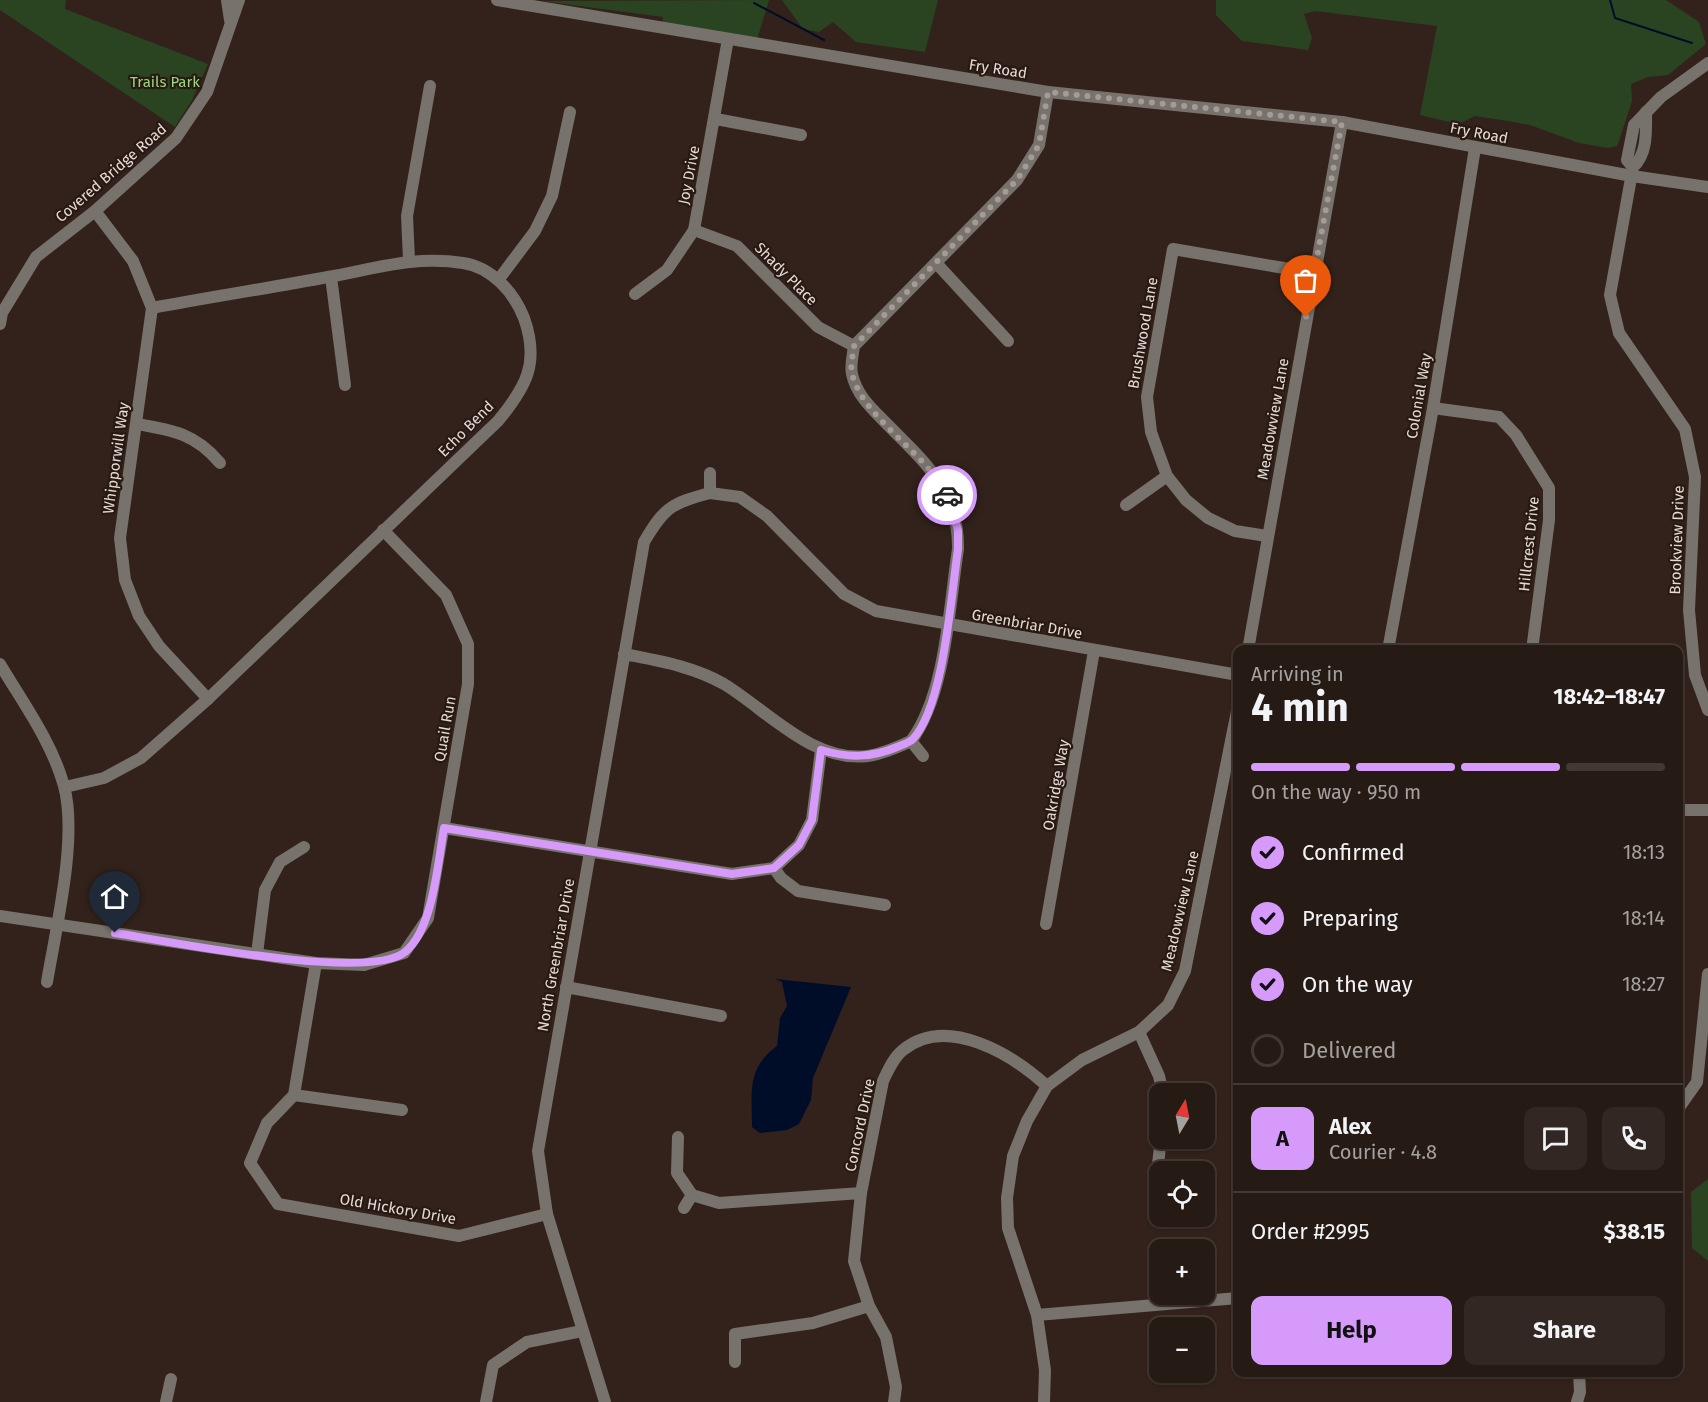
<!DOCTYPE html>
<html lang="en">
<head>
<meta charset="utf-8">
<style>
  :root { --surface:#261a14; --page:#322722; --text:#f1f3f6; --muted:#a4a1a0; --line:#423834; --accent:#d69bfa }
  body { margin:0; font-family:"Fira Sans",sans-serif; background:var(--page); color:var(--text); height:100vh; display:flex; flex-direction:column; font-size:22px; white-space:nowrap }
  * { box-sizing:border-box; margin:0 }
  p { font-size:20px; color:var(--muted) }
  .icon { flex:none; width:33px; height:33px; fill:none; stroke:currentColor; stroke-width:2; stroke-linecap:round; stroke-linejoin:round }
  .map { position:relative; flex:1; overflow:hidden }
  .drawer { position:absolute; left:1233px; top:645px; width:450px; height:732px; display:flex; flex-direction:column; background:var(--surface); border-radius:12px; box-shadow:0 2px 4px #0004,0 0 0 2px var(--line) }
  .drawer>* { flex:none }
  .needle { width:39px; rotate:10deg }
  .buttons { position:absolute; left:1149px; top:1083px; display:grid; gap:12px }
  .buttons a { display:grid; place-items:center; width:66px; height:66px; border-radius:12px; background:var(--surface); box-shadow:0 2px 4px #0004,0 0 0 2px var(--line); font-size:30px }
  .pin { position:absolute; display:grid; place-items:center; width:51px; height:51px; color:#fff; margin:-62px -26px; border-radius:50% 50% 50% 0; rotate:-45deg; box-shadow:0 0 6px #0007 }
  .pin .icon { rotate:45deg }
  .courier { position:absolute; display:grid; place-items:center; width:60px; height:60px; margin:-30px; border:4px solid #d69bfa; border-radius:50%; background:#fff; color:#222; box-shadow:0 2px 8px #0007 }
  .head em { font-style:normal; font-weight:700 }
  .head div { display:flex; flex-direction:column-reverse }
  .head { display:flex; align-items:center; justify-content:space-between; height:102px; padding:0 18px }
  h1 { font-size:39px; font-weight:700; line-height:45px }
  .bar { display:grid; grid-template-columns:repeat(4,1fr); gap:9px 6px; align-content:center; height:72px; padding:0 18px }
  .bar i { height:8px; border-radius:4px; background:var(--line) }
  .bar .on { background:var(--accent) }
  .bar p { grid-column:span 4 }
  .line { display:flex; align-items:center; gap:15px; padding:0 18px; border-top:2px solid var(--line) }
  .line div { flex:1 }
  .round { display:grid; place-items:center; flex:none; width:63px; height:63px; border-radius:12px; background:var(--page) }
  ol { padding:0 18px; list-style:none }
  li { display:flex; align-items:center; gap:18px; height:66px }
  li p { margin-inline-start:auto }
  li .icon { padding:6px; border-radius:50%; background:var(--accent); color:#111; stroke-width:4 }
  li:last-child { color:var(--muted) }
  li i { width:33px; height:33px; border:3px solid var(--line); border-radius:50% }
  .primary-button { display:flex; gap:12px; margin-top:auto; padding:12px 18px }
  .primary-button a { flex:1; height:69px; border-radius:12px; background:var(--accent); color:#111; font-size:24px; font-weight:700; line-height:69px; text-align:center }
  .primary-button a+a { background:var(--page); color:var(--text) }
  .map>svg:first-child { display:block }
  .green { fill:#2a4421 }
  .water { fill:#000d29 }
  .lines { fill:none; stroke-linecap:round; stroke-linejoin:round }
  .stream { stroke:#000d29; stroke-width:2 }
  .minor { stroke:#77726b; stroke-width:12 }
  .done { stroke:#a69a94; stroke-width:6; stroke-dasharray:0 10.8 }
  .route { stroke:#d69bfa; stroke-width:8 }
  .labels { text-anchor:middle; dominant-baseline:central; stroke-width:4.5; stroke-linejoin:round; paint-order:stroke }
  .street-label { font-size:15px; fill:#e5dad5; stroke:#281912 }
  .park-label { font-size:15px; fill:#96d97f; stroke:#281912 }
</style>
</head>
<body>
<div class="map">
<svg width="1708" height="1402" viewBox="0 0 1708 1402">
  <rect width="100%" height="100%" fill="#32221b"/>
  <!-- green -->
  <g class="green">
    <path d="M0 0H66L65 9 208 64 192 100 175 127 0 10Z"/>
    <path d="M769 0 756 43 662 28 663 17 542 1Z"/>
    <path d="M782 0H938L925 52 856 42 833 22 819 32 803 29Z"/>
    <path d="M1216 0H1666L1699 22 1706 44 1668 75 1648 77 1631 84 1632 101 1619 141 1617 146 1608 148 1579 143 1530 125 1508 121 1475 116 1458 124 1420 115 1437 26 1315 11 1304 14 1312 38 1308 50 1242 41 1216 15Z"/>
    <path d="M1708 1179V1261L1692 1248 1691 1192Z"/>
  </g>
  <!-- water -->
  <path class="water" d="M775 979 851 987 813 1078 811 1100 799 1124 787 1130 760 1133 752 1127C752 1094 746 1068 777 1046L780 1018 787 1006 782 982Z"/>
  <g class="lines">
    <!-- stream -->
    <g class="stream">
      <path d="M1610 0 1615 18 1692 43"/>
      <path d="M754 3 824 40"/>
    </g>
    <!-- minor -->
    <g class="minor">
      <path d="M227 0 230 20"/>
      <path d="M497 0 1048 92 1342 122 1632 176 1708 187"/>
      <path d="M1646 112C1646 130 1648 154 1633 167L1610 295 1619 333 1685 429 1695 477 1689 610 1695 675 1708 710"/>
      <path d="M716 119 801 135"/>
      <path d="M1633 167 1627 160 1634 125 1661 97 1708 63"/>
      <path d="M95 211 133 261 152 308 120 538 125 580 139 616 159 646 208 699"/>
      <path d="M694 230 737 246 818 327 854 346"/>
      <path d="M409 260 407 216 430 86"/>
      <path d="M937 264 1008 341"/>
      <path d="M331 277 345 385"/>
      <path d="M499 279 535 231 552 196 570 112"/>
      <path d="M635 294 667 270 694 230 728 39"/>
      <path d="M0 324 2 313 36 257 95 211 176 138 207 92 239 0"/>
      <path d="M1433 408 1499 417 1516 435 1549 488V520L1532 650"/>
      <path d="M137 424C173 430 196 434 220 463"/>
      <path d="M710 493 740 497 767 516 844 594 876 611 1238 675"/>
      <path d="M1126 505 1167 476"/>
      <path d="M1267 536 1235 531 1208 518 1186 500 1167 476 1151 432 1147 397 1173 249 1313 273"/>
      <path d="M1248 650 1342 122"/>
      <path d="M1388 650 1433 408 1475 148"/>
      <path d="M624 654C659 661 692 666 724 684 768 711 813 763 868 756 883 754 898 747 911 741L923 756"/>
      <path d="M0 664C23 703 52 742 64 786 78 838 56 928 47 982"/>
      <path d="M911 741C946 694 949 607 958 549 959 488 921 459 882 419 869 406 856 393 852 374 850 366 853 355 854 346L1017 180 1039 145 1048 92"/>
      <path d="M65 787 104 778 141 758 208 699 498 421C526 387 540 363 524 318 514 292 491 267 463 263 414 255 374 269 328 277 269 288 210 297 152 308"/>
      <path d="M1678 810H1708"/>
      <path d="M444 828 732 874 774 868"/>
      <path d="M774 868 799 845 812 820 821 750"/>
      <path d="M774 868 781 878 798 891 885 905"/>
      <path d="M0 916 316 963 364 965 404 953 428 918 468 684V644L446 595 383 530"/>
      <path d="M1046 924 1094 651"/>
      <path d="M257 954 265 890 280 862 304 847"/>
      <path d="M316 963 294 1095 267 1123 250 1163 278 1204 459 1236 547 1214"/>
      <path d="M566 987 721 1016"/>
      <path d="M1139 1032 1159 1076 1163 1094"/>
      <path d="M294 1095 402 1110"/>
      <path d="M1678 1109 1697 1082 1708 974"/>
      <path d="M678 1137 677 1173 692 1195 684 1208"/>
      <path d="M1157 1173 1161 1138"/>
      <path d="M692 1195 719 1203 861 1193"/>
      <path d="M1037 1315 1238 1298"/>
      <path d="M735 1362V1334L813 1323 869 1306"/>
      <path d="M166 1402 171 1379"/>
      <path d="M486 1402 493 1365 527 1342 582 1331"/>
      <path d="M605 1402 547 1214 538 1151 644 542C664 508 671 503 710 493V473"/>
      <path d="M894 1402 896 1387 886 1337 869 1306 854 1261 861 1193 883 1081C888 1070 894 1057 903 1050 947 1014 1013 1055 1047 1086"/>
      <path d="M1044 1402 1045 1370 1037 1315 1008 1228 1007 1198 1013 1156 1027 1121 1047 1086 1082 1060 1139 1032 1168 1005 1185 971 1238 706"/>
      <path d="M1577 1402 1580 1392 1579 1372"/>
    </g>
  </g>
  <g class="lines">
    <!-- done -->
    <path class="done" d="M947 495C925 452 863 418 852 374 850 366 853 355 854 346L1017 180 1039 145 1048 92 1342 122 1306 317"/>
    <!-- route -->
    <path class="route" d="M115 933C167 941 369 982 405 952 433 930 438 862 444 828L732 874 774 868 799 845 812 820 821 750C848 758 871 758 897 747 902 745 909 743 913 739 944 705 951 596 958 549V530L947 495"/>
  </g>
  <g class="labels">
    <!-- street labels -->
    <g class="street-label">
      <text transform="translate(998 69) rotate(9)">Fry Road</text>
      <text transform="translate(1479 133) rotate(11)">Fry Road</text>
      <text transform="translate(111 173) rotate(-41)">Covered Bridge Road</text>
      <text transform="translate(689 175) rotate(-79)">Joy Drive</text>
      <text transform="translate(786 274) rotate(45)">Shady Place</text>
      <text transform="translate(1143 333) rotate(-80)">Brushwood Lane</text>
      <text transform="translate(1419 396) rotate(-80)">Colonial Way</text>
      <text transform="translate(1273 419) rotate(-80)">Meadowview Lane</text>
      <text transform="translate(466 429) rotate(-45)">Echo Bend</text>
      <text transform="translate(116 458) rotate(-82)">Whipporwill Way</text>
      <text transform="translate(1677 540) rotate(-88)">Brookview Drive</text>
      <text transform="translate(1529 544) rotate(-84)">Hillcrest Drive</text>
      <text transform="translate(1027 624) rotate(10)">Greenbriar Drive</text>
      <text transform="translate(445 729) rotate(-80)">Quail Run</text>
      <text transform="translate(1056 785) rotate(-80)">Oakridge Way</text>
      <text transform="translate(1180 911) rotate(-77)">Meadowview Lane</text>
      <text transform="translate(556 955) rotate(-80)">North Greenbriar Drive</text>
      <text transform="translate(860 1125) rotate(-78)">Concord Drive</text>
      <text transform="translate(398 1209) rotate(10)">Old Hickory Drive</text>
    </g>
    <!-- park labels -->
    <g class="park-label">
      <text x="165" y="82">Trails Park</text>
    </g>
  </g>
</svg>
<div class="buttons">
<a><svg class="needle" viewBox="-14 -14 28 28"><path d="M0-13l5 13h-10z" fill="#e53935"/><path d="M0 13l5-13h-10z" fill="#a4a1a0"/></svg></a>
<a><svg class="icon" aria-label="locate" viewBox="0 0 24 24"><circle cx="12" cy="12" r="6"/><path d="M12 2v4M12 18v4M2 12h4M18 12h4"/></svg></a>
<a>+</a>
<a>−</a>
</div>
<div class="pin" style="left:1306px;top:317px;background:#ea580c"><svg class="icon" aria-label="bag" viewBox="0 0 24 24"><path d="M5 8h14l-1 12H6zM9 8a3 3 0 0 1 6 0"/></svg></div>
<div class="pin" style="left:115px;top:933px;background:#1f2937"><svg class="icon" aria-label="home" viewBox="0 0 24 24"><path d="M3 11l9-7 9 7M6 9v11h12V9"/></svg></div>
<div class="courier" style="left:947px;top:495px"><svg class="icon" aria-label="car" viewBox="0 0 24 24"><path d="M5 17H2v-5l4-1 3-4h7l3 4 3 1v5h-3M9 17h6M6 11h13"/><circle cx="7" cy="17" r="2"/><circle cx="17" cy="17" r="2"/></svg></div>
<section class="drawer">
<div class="head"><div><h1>4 min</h1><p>Arriving in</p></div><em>18:42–18:47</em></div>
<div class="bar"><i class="on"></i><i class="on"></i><i class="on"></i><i></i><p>On the way · 950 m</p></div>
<ol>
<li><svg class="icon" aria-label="check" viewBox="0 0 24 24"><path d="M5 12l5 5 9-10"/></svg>Confirmed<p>18:13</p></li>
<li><svg class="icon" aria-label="check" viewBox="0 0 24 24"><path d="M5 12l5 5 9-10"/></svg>Preparing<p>18:14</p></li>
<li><svg class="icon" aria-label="check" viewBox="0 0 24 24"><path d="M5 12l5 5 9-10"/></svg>On the way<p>18:27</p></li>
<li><i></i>Delivered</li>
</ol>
<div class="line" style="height:108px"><b class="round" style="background:var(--accent);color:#111">A</b><div><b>Alex</b><p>Courier · 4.8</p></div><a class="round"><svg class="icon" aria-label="chat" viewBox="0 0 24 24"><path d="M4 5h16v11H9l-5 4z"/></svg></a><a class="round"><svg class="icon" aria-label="phone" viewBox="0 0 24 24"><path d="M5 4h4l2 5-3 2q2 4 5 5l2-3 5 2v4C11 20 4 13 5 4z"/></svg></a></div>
<div class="line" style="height:78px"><div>Order #2995</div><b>$38.15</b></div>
<div class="primary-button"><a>Help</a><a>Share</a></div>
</section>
</div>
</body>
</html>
